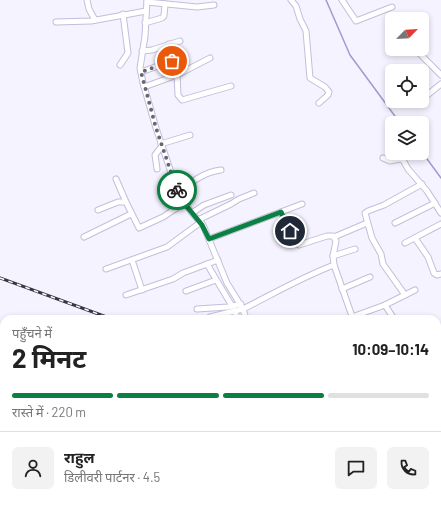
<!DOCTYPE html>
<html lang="hi">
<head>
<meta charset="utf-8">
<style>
  :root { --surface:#fff; --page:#f2f2f2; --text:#222; --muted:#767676; --line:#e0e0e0; --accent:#0b8043 }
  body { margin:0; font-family:Barlow,"Noto Sans Devanagari",sans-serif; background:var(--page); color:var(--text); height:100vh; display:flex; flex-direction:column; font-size:15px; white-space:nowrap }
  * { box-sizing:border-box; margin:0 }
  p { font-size:13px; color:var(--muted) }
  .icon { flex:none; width:22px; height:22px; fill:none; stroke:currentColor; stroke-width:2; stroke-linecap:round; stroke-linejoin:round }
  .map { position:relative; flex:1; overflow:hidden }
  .details { position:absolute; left:0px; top:315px; width:441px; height:196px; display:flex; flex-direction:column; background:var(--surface); border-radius:12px 12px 0 0; box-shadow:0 2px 6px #0003 }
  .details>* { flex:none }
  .needle { width:26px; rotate:66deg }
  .tools { position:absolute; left:385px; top:12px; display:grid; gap:8px }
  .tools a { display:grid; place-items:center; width:44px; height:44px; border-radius:6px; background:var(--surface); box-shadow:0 2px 6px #0003; font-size:20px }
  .pin { position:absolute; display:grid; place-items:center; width:34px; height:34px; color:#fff; margin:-17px; border:2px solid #fff; border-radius:50%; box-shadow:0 1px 4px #0007 }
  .courier { position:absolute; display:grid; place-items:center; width:40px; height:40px; margin:-20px; border:3px solid #0b8043; border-radius:50%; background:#fff; color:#222; box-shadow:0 1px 5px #0007 }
  .summary em { font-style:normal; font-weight:700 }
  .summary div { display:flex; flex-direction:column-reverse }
  .summary { display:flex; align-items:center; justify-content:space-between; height:68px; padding:0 12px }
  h1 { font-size:26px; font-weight:700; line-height:30px }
  .bar { display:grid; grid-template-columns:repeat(4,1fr); gap:6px 4px; align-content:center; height:48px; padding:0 12px }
  .bar i { height:5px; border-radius:3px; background:var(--line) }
  .bar .selected { background:var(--accent) }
  .bar p { grid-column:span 4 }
  .line { display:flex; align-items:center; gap:10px; padding:0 12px; border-top:1px solid var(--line) }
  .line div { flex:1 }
  .round { display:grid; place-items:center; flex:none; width:42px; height:42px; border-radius:6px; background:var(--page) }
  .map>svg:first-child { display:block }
  .forest { fill:url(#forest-crowns) }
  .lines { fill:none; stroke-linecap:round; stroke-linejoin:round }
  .stream { stroke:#a29ad0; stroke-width:1.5 }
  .minor-casing { stroke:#c2bfdb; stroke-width:7 }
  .highway-casing { stroke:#c2bfdb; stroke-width:9 }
  .minor { stroke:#fff; stroke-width:5 }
  .highway { stroke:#fff; stroke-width:7 }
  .rail-casing { stroke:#383741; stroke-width:3 }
  .rail { stroke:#fff; stroke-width:1.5; stroke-dasharray:4.5; stroke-linecap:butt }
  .done { stroke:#686771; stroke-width:4; stroke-dasharray:0 7.2 }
  .route { stroke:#0b8043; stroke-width:5 }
</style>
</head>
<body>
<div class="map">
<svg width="441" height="511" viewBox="0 0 441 511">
  <defs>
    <pattern id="forest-crowns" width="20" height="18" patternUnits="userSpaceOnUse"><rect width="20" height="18" fill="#d6d1fd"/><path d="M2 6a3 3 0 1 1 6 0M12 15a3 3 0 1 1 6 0" fill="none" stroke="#b7b3d9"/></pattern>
  </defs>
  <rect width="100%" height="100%" fill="#f4f3ff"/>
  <!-- forest -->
  <path class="forest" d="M218 507H400L399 511H217Z"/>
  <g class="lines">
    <!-- stream -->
    <g class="stream">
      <path d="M326 0 350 55 400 123"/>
      <path d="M422 152 441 178"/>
    </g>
    <!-- minor casing -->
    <g class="minor-casing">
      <g id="minor">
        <path d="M87 0 89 9 95 20"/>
        <path d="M147 0 145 36 140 68 143 83 156 128 178 193 192 213 203 225 227 283 243 309C273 294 302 277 334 265L353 319"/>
        <path d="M291 0 296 6 300 19 306 31 310 78 325 87 329 92 328 95 319 103"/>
        <path d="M342 0 356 21 392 7"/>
        <path d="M147 2 197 7 214 5"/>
        <path d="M56 22 91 21 146 11"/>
        <path d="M145 23 162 18 164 16 165 4"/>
        <path d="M142 51 152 50 180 41"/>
        <path d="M418 52 441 75"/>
        <path d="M120 65 128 53 123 14"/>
        <path d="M141 72 172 61 169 44"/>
        <path d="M177 75 178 95 182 100 231 86"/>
        <path d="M144 87 177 75 210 58"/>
        <path d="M426 96 441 84"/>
        <path d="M161 144 190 135"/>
        <path d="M383 158 390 161 400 159 403 160 408 169 427 191 441 213"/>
        <path d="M157 169 155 155 162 146"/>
        <path d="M116 179 126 202 139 228 163 217 184 203"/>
        <path d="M178 193C191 182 204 172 221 170"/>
        <path d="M98 210 118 202H126"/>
        <path d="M281 212 290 231"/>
        <path d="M192 213 204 205 231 195"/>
        <path d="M198 220 231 204 239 199 254 193"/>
        <path d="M395 223 435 203"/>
        <path d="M84 237 131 214"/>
        <path d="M334 237 367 223"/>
        <path d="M415 238 428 257 434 273 437 275 441 274"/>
        <path d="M209 239 302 204"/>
        <path d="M405 243 441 224"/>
        <path d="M299 245 327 236H333L336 241 333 256 334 265"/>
        <path d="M333 256 355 249"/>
        <path d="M132 260 142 290"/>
        <path d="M207 264 232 306"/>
        <path d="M106 269 167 247 201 222"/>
        <path d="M342 289 370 277"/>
        <path d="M186 291 216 280"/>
        <path d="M126 295 173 279 183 273 218 260"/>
        <path d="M405 295 383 264 381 254 372 238 365 213 368 211 384 205 422 184"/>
        <path d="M385 305 394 319"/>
        <path d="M197 309 228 307 241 304"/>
        <path d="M235 311 237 319"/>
        <path d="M210 317 243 309 246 319"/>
        <path d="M352 317 385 305 415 290"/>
        <path d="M384 507 385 511"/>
        <path d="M85 511 86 507"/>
        <path d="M208 511 210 507"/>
        <path d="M356 511 358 507"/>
      </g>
    </g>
    <!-- highway casing -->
    <g class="highway-casing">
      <g id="highway">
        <path d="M0 357 4 358"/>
        <path d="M0 363 4 365"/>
        <path d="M437 480 441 485"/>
        <path d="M437 491 441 497"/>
      </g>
    </g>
    <!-- minor -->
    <use href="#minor" class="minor"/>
    <!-- highway -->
    <use href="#highway" class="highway"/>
    <!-- rail casing -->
    <g class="rail-casing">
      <g id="rail">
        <path d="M0 278 112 319"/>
        <path d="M427 507 429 511"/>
      </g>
    </g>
    <!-- rail -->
    <use href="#rail" class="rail"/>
  </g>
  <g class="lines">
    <!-- done -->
    <path class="done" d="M172 61 141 72 156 128 177 190"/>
    <!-- route -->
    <path class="route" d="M177 190 184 203 202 225 209 239 281 212 290 231"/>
  </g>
</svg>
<div class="tools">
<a><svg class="needle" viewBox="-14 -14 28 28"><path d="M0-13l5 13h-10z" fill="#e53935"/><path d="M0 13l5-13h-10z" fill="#767676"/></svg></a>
<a><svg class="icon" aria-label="locate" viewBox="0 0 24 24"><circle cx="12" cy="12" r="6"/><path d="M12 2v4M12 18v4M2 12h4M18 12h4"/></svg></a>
<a><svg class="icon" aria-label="layers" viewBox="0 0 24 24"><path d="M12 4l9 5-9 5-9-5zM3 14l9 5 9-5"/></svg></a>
</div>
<div class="pin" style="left:172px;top:61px;background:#ea580c"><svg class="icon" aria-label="bag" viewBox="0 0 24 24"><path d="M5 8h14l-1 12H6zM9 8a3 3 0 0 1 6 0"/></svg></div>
<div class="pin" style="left:290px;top:231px;background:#1f2937"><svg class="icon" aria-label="home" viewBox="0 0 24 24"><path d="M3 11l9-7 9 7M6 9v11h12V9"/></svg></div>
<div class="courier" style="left:177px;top:190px"><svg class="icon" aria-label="bike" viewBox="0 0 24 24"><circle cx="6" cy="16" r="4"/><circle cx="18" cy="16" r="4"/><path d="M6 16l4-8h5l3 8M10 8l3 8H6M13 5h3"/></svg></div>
<section class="details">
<div class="summary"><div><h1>2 मिनट</h1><p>पहुँचने में</p></div><em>10:09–10:14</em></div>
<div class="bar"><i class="selected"></i><i class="selected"></i><i class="selected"></i><i></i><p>रास्ते में · 220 m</p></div>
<div class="line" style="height:72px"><a class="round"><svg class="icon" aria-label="person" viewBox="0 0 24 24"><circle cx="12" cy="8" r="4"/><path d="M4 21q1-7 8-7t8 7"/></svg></a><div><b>राहुल</b><p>डिलीवरी पार्टनर · 4.5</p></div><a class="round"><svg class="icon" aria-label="chat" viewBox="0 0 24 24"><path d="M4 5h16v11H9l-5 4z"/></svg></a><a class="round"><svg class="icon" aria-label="phone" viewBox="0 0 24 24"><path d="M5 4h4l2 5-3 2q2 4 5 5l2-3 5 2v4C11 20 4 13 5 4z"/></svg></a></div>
</section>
</div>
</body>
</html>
